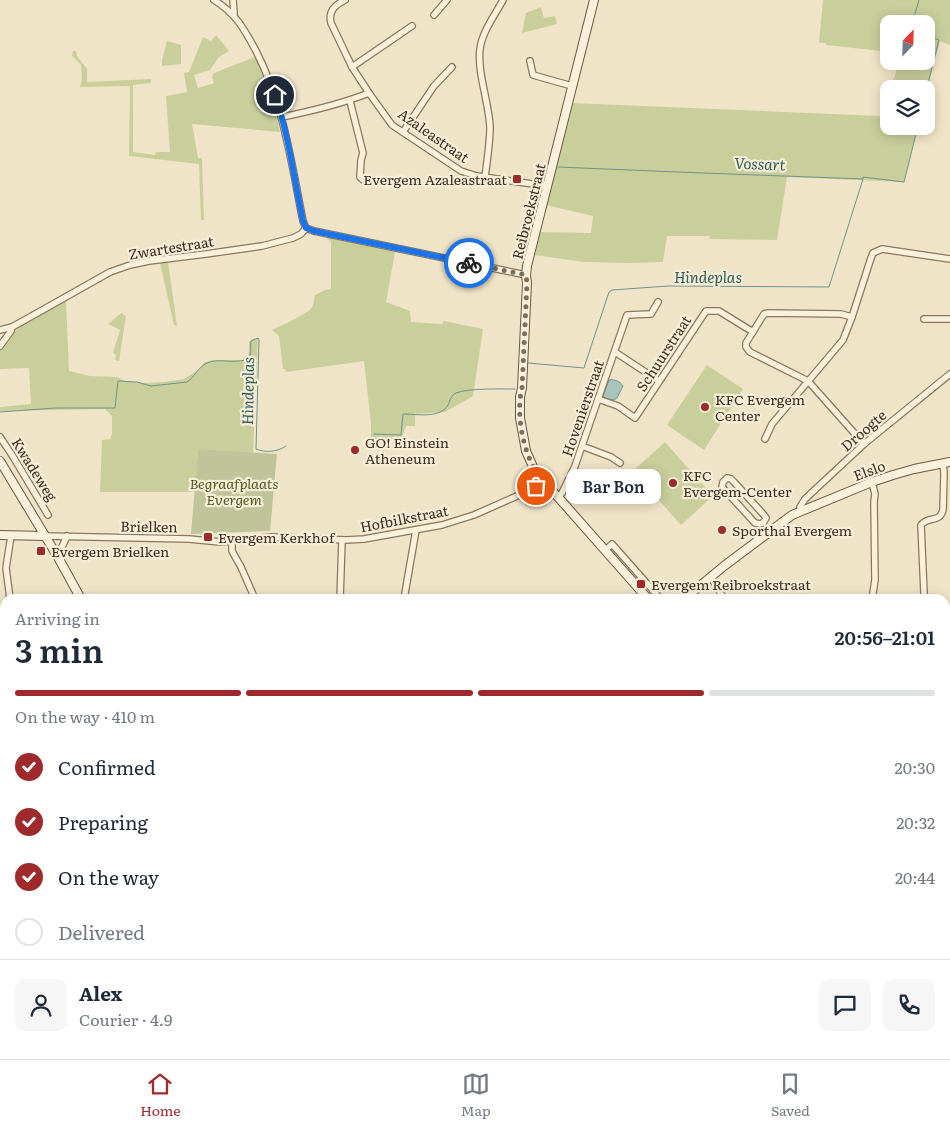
<!DOCTYPE html>
<html lang="en">
<head>
<meta charset="utf-8">
<style>
  :root { --surface:#fff; --page:#f6f6f7; --text:#1f2937; --muted:#747a83; --line:#e0e1e3; --accent:#9e2a2b }
  body { margin:0; font-family:Literata,serif; background:var(--page); color:var(--text); height:100vh; display:flex; flex-direction:column; font-size:19px; white-space:nowrap }
  * { box-sizing:border-box; margin:0 }
  p { font-size:16px; color:var(--muted) }
  .icon { flex:none; width:28px; height:28px; fill:none; stroke:currentColor; stroke-width:2; stroke-linecap:round; stroke-linejoin:round }
  .map { position:relative; flex:1; overflow:hidden }
  .sheet { position:absolute; left:0px; top:594px; width:950px; height:466px; display:flex; flex-direction:column; background:var(--surface); border-radius:15px 15px 0 0; box-shadow:0 2px 12px #0003 }
  .sheet>* { flex:none }
  .needle { width:32px; rotate:23deg }
  .controls { position:absolute; left:880px; top:15px; display:grid; gap:10px }
  .controls a { display:grid; place-items:center; width:55px; height:55px; border-radius:10px; background:var(--surface); box-shadow:0 2px 12px #0003; font-size:25px }
  .pin { position:absolute; display:grid; place-items:center; width:42px; height:42px; color:#fff; margin:-21px; border:2px solid #fff; border-radius:50%; box-shadow:0 1px 5px #0007 }
  .courier { position:absolute; display:grid; place-items:center; width:50px; height:50px; margin:-25px; border:4px solid #1a73e8; border-radius:50%; background:#fff; color:#222; box-shadow:0 1px 6px #0007 }
  .bubble { position:absolute; height:35px; border-radius:10px; background:var(--surface); box-shadow:0 2px 12px #0003; font-size:16px; font-weight:600; line-height:35px; text-align:center }
  .headline em { font-style:normal; font-weight:600 }
  .headline div { display:flex; flex-direction:column-reverse }
  .headline { display:flex; align-items:center; justify-content:space-between; height:85px; padding:0 15px }
  h1 { font-size:32px; font-weight:600; line-height:38px }
  .bar { display:grid; grid-template-columns:repeat(4,1fr); gap:8px 5px; align-content:center; height:60px; padding:0 15px }
  .bar i { height:6px; border-radius:4px; background:var(--line) }
  .bar .active { background:var(--accent) }
  .bar p { grid-column:span 4 }
  .line { display:flex; align-items:center; gap:12px; padding:0 15px; border-top:1px solid var(--line) }
  .line div { flex:1 }
  .round { display:grid; place-items:center; flex:none; width:52px; height:52px; border-radius:10px; background:var(--page) }
  ol { padding:0 15px; list-style:none }
  li { display:flex; align-items:center; gap:15px; height:55px }
  li p { margin-inline-start:auto }
  li .icon { padding:5px; border-radius:50%; background:var(--accent); color:#fff; stroke-width:4 }
  li:last-child { color:var(--muted) }
  li i { width:28px; height:28px; border:2px solid var(--line); border-radius:50% }
  .tabs { display:flex; justify-content:space-around; align-items:center; height:70px; border-top:1px solid var(--line); background:var(--surface); font-size:14px; color:var(--muted) }
  .tabs a { display:grid; justify-items:center; gap:2px }
  .tabs .active { color:var(--accent) }
  .map>svg:first-child { display:block }
  .green { fill:#c9cf9b }
  .cemetery { fill:#bfc49a }
  .water { fill:#a9c4bc; stroke:#6f938a }
  .lines { fill:none; stroke-linecap:round; stroke-linejoin:round }
  .stream { stroke:#6f938a; stroke-width:1 }
  .street-casing { stroke:#8d765c; stroke-width:8 }
  .secondary-casing { stroke:#6f573f; stroke-width:10 }
  .street { stroke:#faf1dc; stroke-width:5.5 }
  .secondary { stroke:#faf1dc; stroke-width:8 }
  .rail-casing { stroke:#3d2e20; stroke-width:3 }
  .rail { stroke:#f7eed8; stroke-width:1; stroke-dasharray:4; stroke-linecap:butt }
  .done { stroke:#7c6e5b; stroke-width:5; stroke-dasharray:0 9 }
  .route { stroke:#1a73e8; stroke-width:6 }
  .poi-dot { fill:#9e2a2b; stroke:#f7eed8; stroke-width:2 }
  .labels { text-anchor:middle; dominant-baseline:central; stroke-width:4.5; stroke-linejoin:round; paint-order:stroke }
  .street-label { font-size:14px; fill:#3d2e20; stroke:#f7eed8 }
  .poi-label { font-size:14px; fill:#3d2e20; stroke:#f7eed8; text-anchor:start }
  .park-label { font-size:14px; font-style:italic; fill:#4d5a26; stroke:#f7eed8 }
  .water-label { font-size:15px; font-style:italic; fill:#2f5d5a; stroke:#f7eed8 }
</style>
</head>
<body>
<div class="map">
<svg width="950" height="1059" viewBox="0 0 950 1059">
  <rect width="100%" height="100%" fill="#f0e4c8"/>
  <!-- green -->
  <g class="green">
    <path d="M823 0H950V45L940 41 926 94V89H890L900 61H926V24H889V52L826 45V43H819Z"/>
    <path d="M541 7 544 18 555 16 557 24 522 33 526 13Z"/>
    <path d="M216 35 229 51 219 57 210 70 194 75 198 88 214 83 212 77 214 73 255 57 274 105 280 132 192 124 198 158H202L204 220H201L199 164 129 156 130 86 80 87 82 78 81 65 72 56 73 51H76L77 56 87 69V82L151 79V83L133 85V152L155 155 156 152H170L166 96 187 92 184 73 189 72 203 37 211 41Z"/>
    <path d="M167 41 181 45V64L162 66V60Z"/>
    <path d="M889 93V126H918L904 182 787 177 777 240 709 239 710 236H667L663 262 630 263 584 262 535 255 540 232 591 233 593 216 546 205 571 103 880 116Z"/>
    <path d="M326 237 395 252 386 302 410 311 411 322 442 324 444 321 483 329 473 396 445 412 415 414V426H406L402 437 394 440 371 439V423L364 361 286 372 285 369H283L279 336 272 330C280 326 310 313 312 307 314 304 314 299 315 295L325 290 331 289V242Z"/>
    <path d="M168 262 177 326 174 325 160 263Z"/>
    <path d="M66 301 69 371 90 376 117 377 125 381 142 383 164 382 184 379 198 370 205 362 214 360H244L248 357 249 350V342L252 339 258 338 253 453 198 449 195 492H100L102 440 110 439 112 434V416L105 409 0 411V407L31 404 29 368 0 369V349L18 328 24 323Z"/>
    <path d="M121 313 126 316 119 361 115 360 116 355 113 353 120 330 108 324Z"/>
    <path d="M707 365 743 389 704 450 667 425Z"/>
    <path d="M665 442 713 496 681 525 633 471Z"/>
    <path d="M945 1035 950 1036V1059H629V1055H945Z"/>
    <path d="M164 1055H295L293 1059H166Z"/>
  </g>
  <!-- cemetery -->
  <path class="cemetery" d="M198 449 277 454 270 531 191 534Z"/>
  <!-- water -->
  <path class="water" d="M609 380C614 379 620 381 623 386L617 398 614 400 606 399 603 396Z"/>
  <g class="lines">
    <!-- stream -->
    <g class="stream">
      <path d="M912 24 919 0"/>
      <path d="M926 35 939 40 926 91"/>
      <path d="M558 167 677 172 863 179V177L904 182 918 126"/>
      <path d="M528 363 584 368 609 292 612 290 668 286 829 287 863 179"/>
      <path d="M0 412 55 408H115L118 381 137 382 151 386 187 382C195 377 198 367 207 363 217 357 242 366 249 357 252 353 250 346 251 341L258 338 259 340 256 449C266 453 277 452 286 446"/>
      <path d="M374 434 401 435 403 414C416 414 440 419 448 405 450 401 451 395 456 393 468 388 501 389 515 389"/>
    </g>
    <!-- street casing -->
    <g class="street-casing">
      <g id="street">
        <path d="M214 0C236 14 243 27 255 49 284 105 291 161 303 221L306 228"/>
        <path d="M233 0 234 12V14"/>
        <path d="M345 0C335 5 328 11 331 23L352 67 369 93 392 125 461 171 477 176 547 186"/>
        <path d="M434 15 447 0"/>
        <path d="M530 61 533 75 572 86"/>
        <path d="M352 67 412 26"/>
        <path d="M350 101 363 153 361 160 360 177 363 180 407 182"/>
        <path d="M282 117C312 111 341 104 369 93"/>
        <path d="M403 132 434 86 452 67"/>
        <path d="M485 177C487 161 490 143 490 127 489 103 477 72 480 49 482 32 495 15 503 0"/>
        <path d="M306 228 314 231 526 275"/>
        <path d="M852 317 841 314 768 313 764 314 746 343V347L750 352 808 381 864 444"/>
        <path d="M924 319H950"/>
        <path d="M0 330 12 327 23 321 110 272 130 265 149 261 206 254 262 246 293 238 301 234 306 228"/>
        <path d="M0 346 11 331 12 327"/>
        <path d="M615 352 659 381"/>
        <path d="M598 399 618 406 635 418 706 311H719L753 332"/>
        <path d="M0 437 12 455 48 515"/>
        <path d="M765 439 772 424 843 340 852 317 871 258 873 253 882 249 950 259"/>
        <path d="M582 446 611 457 620 463"/>
        <path d="M727 478 731 479 734 482 764 515 766 518 763 523 760 524 755 523 722 487 723 482Z"/>
        <path d="M558 497 562 493 575 466 627 315 651 314 658 302"/>
        <path d="M800 511V507L805 499 864 444 950 374"/>
        <path d="M45 536 189 539 220 542 272 537 346 540 364 539 442 525 474 515 526 492 543 481"/>
        <path d="M232 541V551L241 567 255 599"/>
        <path d="M605 551 612 544 658 596 656 599"/>
        <path d="M59 559 61 549 67 536"/>
        <path d="M711 577 724 599"/>
        <path d="M10 599 6 568 11 536"/>
        <path d="M340 599 342 540"/>
        <path d="M404 599 416 530"/>
        <path d="M872 599 875 580 874 502 875 494 872 482"/>
        <path d="M925 599 924 593 921 525C929 515 939 524 943 510L944 474 943 463"/>
        <path d="M945 694 950 695"/>
        <path d="M945 782H950"/>
        <path d="M945 787 950 792"/>
        <path d="M0 816 5 820"/>
        <path d="M945 886 950 889"/>
        <path d="M0 950 1 946 5 940"/>
        <path d="M945 962 950 964"/>
        <path d="M945 1012 950 1013"/>
        <path d="M945 1033 950 1034"/>
        <path d="M0 1050 1 1059"/>
        <path d="M297 1059 298 1055"/>
      </g>
    </g>
    <!-- secondary casing -->
    <g class="secondary-casing">
      <g id="secondary">
        <path d="M594 0 527 266 526 275 527 283 522 388 520 397V418L526 451 534 469 543 481 558 497 648 599"/>
        <path d="M0 461 59 559 81 599"/>
        <path d="M0 535 45 536"/>
        <path d="M684 599 724 566 792 515 872 482 893 475 914 469 950 462"/>
        <path d="M319 1055 321 1059"/>
        <path d="M401 1059 400 1057 402 1055"/>
      </g>
    </g>
    <!-- street -->
    <use href="#street" class="street"/>
    <!-- secondary -->
    <use href="#secondary" class="secondary"/>
    <!-- rail casing -->
    <g class="rail-casing">
      <g id="rail">
        <path d="M0 745 5 754"/>
        <path d="M162 1055 163 1059"/>
      </g>
    </g>
    <!-- rail -->
    <use href="#rail" class="rail"/>
  </g>
  <g class="lines">
    <!-- done -->
    <path class="done" d="M469 263 526 275 527 283 522 388C515 415 524 460 543 481L536 486"/>
    <!-- route -->
    <path class="route" d="M275 95C289 136 294 179 303 221L306 228 314 231 469 263"/>
  </g>
  <!-- markers -->
  <g class="poi-dot">
    <rect x="512" y="174" width="10" height="10" rx="2.5"/>
    <circle cx="705" cy="407" r="5"/>
    <circle cx="355" cy="450" r="5"/>
    <circle cx="673" cy="483" r="5"/>
    <circle cx="722" cy="530" r="5"/>
    <rect x="203" y="532" width="10" height="10" rx="2.5"/>
    <rect x="36" y="546" width="10" height="10" rx="2.5"/>
    <rect x="636" y="579" width="10" height="10" rx="2.5"/>
  </g>
  <g class="labels">
    <!-- street labels -->
    <g class="street-label">
      <text transform="translate(434 135) rotate(35)">Azaleastraat</text>
      <text transform="translate(528 211) rotate(-76)">Reibroekstraat</text>
      <text transform="translate(171 247) rotate(-9)">Zwartestraat</text>
      <text transform="translate(663 353) rotate(-57)">Schuurstraat</text>
      <text transform="translate(582 408) rotate(-71)">Hovenierstraat</text>
      <text transform="translate(863 430) rotate(-41)">Droogte</text>
      <text transform="translate(35 469) rotate(58)">Kwadeweg</text>
      <text transform="translate(869 470) rotate(-20)">Elslo</text>
      <text transform="translate(404 518) rotate(-11)">Hofbilkstraat</text>
      <text transform="translate(149 526) rotate(1)">Brielken</text>
    </g>
    <!-- poi labels -->
    <g class="poi-label">
      <text x="507" y="179" text-anchor="end">Evergem Azaleastraat</text>
      <text x="715" y="399">KFC Evergem<tspan x="715" dy="16">Center</tspan></text>
      <text x="365" y="442">GO! Einstein<tspan x="365" dy="16">Atheneum</tspan></text>
      <text x="683" y="475">KFC<tspan x="683" dy="16">Evergem-Center</tspan></text>
      <text x="732" y="530">Sporthal Evergem</text>
      <text x="218" y="537">Evergem Kerkhof</text>
      <text x="51" y="551">Evergem Brielken</text>
      <text x="651" y="584">Evergem Reibroekstraat</text>
    </g>
    <!-- park labels -->
    <g class="park-label">
      <text x="234" y="483">Begraafplaats<tspan x="234" dy="16">Evergem</tspan></text>
    </g>
    <!-- water labels -->
    <g class="water-label">
      <text transform="translate(760 163) rotate(2)">Vossart</text>
      <text x="708" y="276">Hindeplas</text>
      <text transform="translate(247 391) rotate(-89)">Hindeplas</text>
    </g>
  </g>
</svg>
<div class="controls">
<a><svg class="needle" viewBox="-14 -14 28 28"><path d="M0-13l5 13h-10z" fill="#e53935"/><path d="M0 13l5-13h-10z" fill="#747a83"/></svg></a>
<a><svg class="icon" aria-label="layers" viewBox="0 0 24 24"><path d="M12 4l9 5-9 5-9-5zM3 14l9 5 9-5"/></svg></a>
</div>
<div class="pin" style="left:536px;top:486px;background:#ea580c"><svg class="icon" aria-label="bag" viewBox="0 0 24 24"><path d="M5 8h14l-1 12H6zM9 8a3 3 0 0 1 6 0"/></svg></div>
<div class="pin" style="left:275px;top:95px;background:#1f2937"><svg class="icon" aria-label="home" viewBox="0 0 24 24"><path d="M3 11l9-7 9 7M6 9v11h12V9"/></svg></div>
<div class="courier" style="left:469px;top:263px"><svg class="icon" aria-label="bike" viewBox="0 0 24 24"><circle cx="6" cy="16" r="4"/><circle cx="18" cy="16" r="4"/><path d="M6 16l4-8h5l3 8M10 8l3 8H6M13 5h3"/></svg></div>
<div class="bubble" style="left:566px;top:469px;width:95px">Bar Bon</div>
<section class="sheet">
<div class="headline"><div><h1>3 min</h1><p>Arriving in</p></div><em>20:56–21:01</em></div>
<div class="bar"><i class="active"></i><i class="active"></i><i class="active"></i><i></i><p>On the way · 410 m</p></div>
<ol>
<li><svg class="icon" aria-label="check" viewBox="0 0 24 24"><path d="M5 12l5 5 9-10"/></svg>Confirmed<p>20:30</p></li>
<li><svg class="icon" aria-label="check" viewBox="0 0 24 24"><path d="M5 12l5 5 9-10"/></svg>Preparing<p>20:32</p></li>
<li><svg class="icon" aria-label="check" viewBox="0 0 24 24"><path d="M5 12l5 5 9-10"/></svg>On the way<p>20:44</p></li>
<li><i></i>Delivered</li>
</ol>
<div class="line" style="height:90px"><a class="round"><svg class="icon" aria-label="person" viewBox="0 0 24 24"><circle cx="12" cy="8" r="4"/><path d="M4 21q1-7 8-7t8 7"/></svg></a><div><b>Alex</b><p>Courier · 4.9</p></div><a class="round"><svg class="icon" aria-label="chat" viewBox="0 0 24 24"><path d="M4 5h16v11H9l-5 4z"/></svg></a><a class="round"><svg class="icon" aria-label="phone" viewBox="0 0 24 24"><path d="M5 4h4l2 5-3 2q2 4 5 5l2-3 5 2v4C11 20 4 13 5 4z"/></svg></a></div>
</section>
</div>
<nav class="tabs">
<a class="active"><svg class="icon" aria-label="home" viewBox="0 0 24 24"><path d="M3 11l9-7 9 7M6 9v11h12V9"/></svg>Home</a>
<a><svg class="icon" aria-label="map" viewBox="0 0 24 24"><path d="M3 6l6-2 6 2 6-2v14l-6 2-6-2-6 2zM9 4v14M15 6v14"/></svg>Map</a>
<a><svg class="icon" aria-label="saved" viewBox="0 0 24 24"><path d="M7 4h10v16l-5-4-5 4z"/></svg>Saved</a>
</nav>
</body>
</html>
